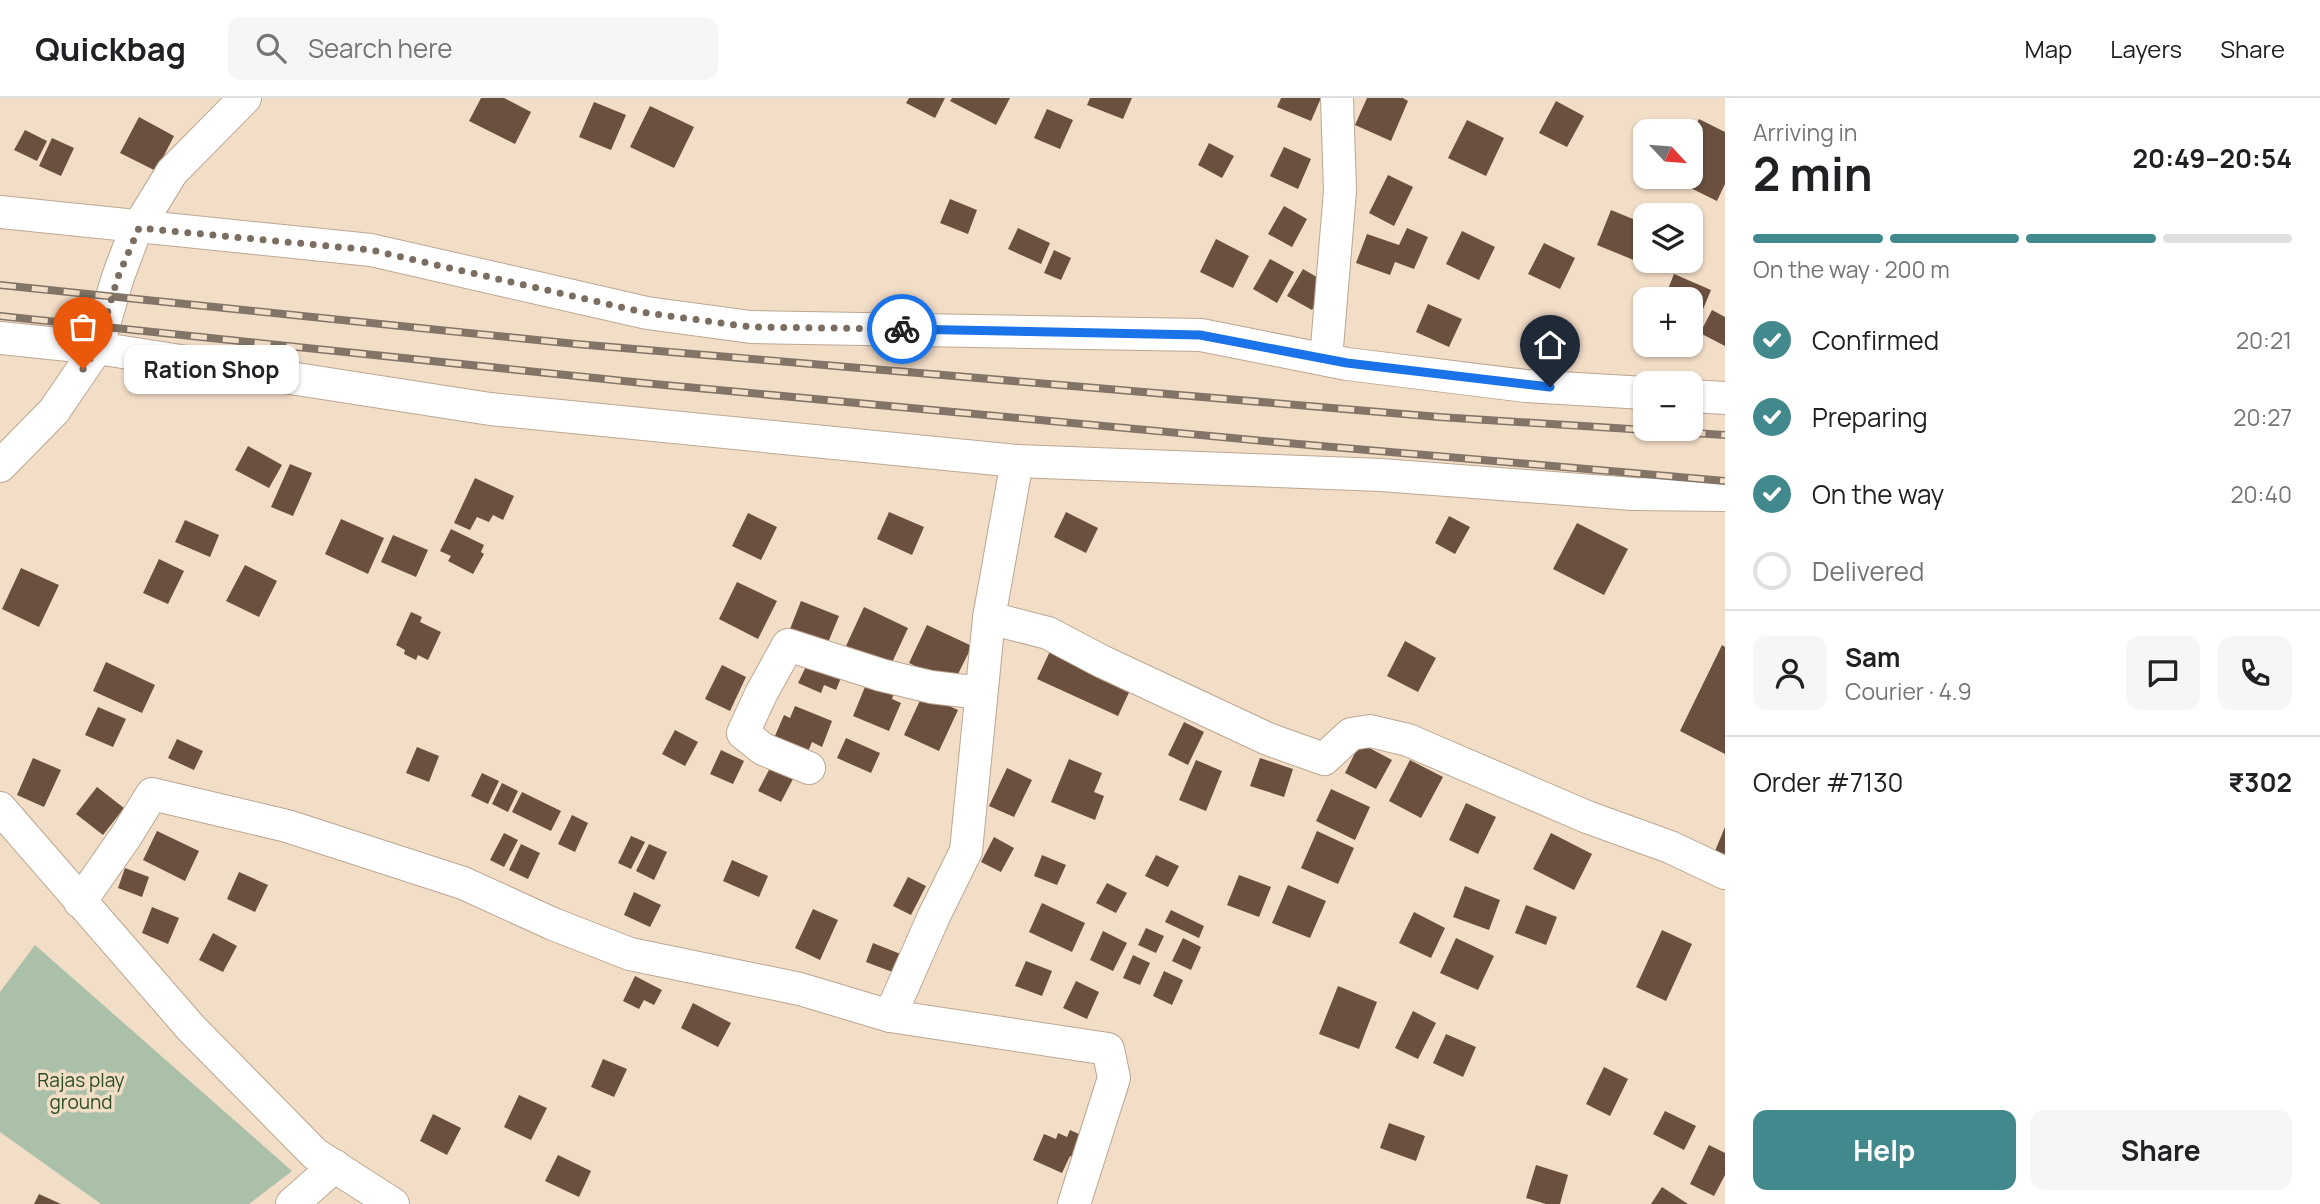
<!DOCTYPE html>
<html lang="en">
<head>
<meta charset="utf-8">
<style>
  :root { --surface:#fff; --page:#f6f6f6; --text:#202124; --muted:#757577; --line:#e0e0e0; --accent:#41898c }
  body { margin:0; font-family:Manrope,sans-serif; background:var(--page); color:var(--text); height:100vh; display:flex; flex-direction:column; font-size:26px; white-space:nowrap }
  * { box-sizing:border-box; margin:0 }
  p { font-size:23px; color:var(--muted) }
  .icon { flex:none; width:38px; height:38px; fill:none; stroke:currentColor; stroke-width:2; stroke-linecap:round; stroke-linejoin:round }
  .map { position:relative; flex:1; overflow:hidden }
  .side { display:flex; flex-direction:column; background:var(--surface); width:595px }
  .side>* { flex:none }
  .needle { width:46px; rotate:116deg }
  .buttons { position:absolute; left:1633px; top:21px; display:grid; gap:14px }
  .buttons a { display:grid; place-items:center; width:70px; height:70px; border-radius:14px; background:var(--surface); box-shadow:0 2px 5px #0004; font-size:35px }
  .pin { position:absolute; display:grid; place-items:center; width:60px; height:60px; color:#fff; margin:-72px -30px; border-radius:50% 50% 50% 0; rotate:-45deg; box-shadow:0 0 7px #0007 }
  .pin .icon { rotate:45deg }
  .courier { position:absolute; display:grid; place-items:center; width:70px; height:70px; margin:-35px; border:5px solid #1a73e8; border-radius:50%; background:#fff; color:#222; box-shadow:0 2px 9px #0007 }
  .bubble { position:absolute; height:49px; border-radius:14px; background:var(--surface); box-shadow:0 2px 5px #0004; font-size:23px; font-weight:700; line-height:49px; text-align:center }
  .overview em { font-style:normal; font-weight:700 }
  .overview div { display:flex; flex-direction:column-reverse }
  .overview { display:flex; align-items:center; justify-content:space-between; height:119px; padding:0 28px }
  h1 { font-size:46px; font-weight:700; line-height:52px }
  .bar { display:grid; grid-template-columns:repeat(4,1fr); gap:10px 7px; align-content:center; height:84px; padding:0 28px }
  .bar i { height:9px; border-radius:5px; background:var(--line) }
  .bar .active { background:var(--accent) }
  .bar p { grid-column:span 4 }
  .line { display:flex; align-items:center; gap:18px; padding:0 28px; border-top:2px solid var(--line) }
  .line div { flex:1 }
  .round { display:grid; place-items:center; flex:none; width:74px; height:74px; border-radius:14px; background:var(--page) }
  ol { padding:0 28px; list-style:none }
  li { display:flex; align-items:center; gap:21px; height:77px }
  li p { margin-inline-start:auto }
  li .icon { padding:7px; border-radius:50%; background:var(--accent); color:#fff; stroke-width:4 }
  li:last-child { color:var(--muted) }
  li i { width:38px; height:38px; border:4px solid var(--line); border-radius:50% }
  .action { display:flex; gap:14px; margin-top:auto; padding:14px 28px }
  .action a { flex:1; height:80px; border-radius:14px; background:var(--accent); color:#fff; font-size:28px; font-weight:700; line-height:80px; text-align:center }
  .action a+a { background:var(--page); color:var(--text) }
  header { display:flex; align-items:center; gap:42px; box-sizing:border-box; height:98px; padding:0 35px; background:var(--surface); border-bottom:2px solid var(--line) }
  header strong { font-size:33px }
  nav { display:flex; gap:38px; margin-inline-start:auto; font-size:24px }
  .search { width:490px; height:63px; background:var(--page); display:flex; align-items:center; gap:18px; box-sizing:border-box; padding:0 24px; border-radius:14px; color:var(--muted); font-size:26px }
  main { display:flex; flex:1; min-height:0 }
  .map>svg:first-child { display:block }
  .green { fill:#abc0a9 }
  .building { fill:#6b503f }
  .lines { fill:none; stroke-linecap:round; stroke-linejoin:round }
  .minor-casing { stroke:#bca792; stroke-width:34 }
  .minor { stroke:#fff; stroke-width:32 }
  .rail-casing { stroke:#827567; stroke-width:8 }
  .rail { stroke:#f2ddc7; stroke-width:5; stroke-dasharray:16; stroke-linecap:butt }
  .done { stroke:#7b6e61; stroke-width:7; stroke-dasharray:0 12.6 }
  .route { stroke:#1a73e8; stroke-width:9 }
  .labels { text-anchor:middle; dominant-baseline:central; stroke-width:7; stroke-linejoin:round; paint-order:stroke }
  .park-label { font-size:19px; fill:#2a4d26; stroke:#f2ddc7 }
</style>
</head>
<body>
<header>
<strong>Quickbag</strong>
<div class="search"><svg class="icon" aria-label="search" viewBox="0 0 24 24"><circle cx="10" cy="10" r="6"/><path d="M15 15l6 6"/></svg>Search here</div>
<nav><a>Map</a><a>Layers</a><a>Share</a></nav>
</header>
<main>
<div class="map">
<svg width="1725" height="1106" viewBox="0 0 1725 1106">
  <rect width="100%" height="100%" fill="#f2ddc7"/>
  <!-- green -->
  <path class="green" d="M35 847 292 1073 249 1106H101L0 1034V894Z"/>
  <!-- building -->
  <g class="building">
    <path d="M481 0H504L531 14 515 46 469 23Z"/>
    <path d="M909 0H945L935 20 906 5Z"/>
    <path d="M952 0H1010L996 27 950 3Z"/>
    <path d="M1090 0H1132L1123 21 1087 7Z"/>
    <path d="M1281 0H1321L1311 23 1277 9Z"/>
    <path d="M1367 0H1403L1408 3 1391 43 1355 27Z"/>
    <path d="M1556 3 1584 18 1567 49 1539 35Z"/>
    <path d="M594 4 626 17 611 52 579 39Z"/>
    <path d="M650 8 694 29 674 70 630 49Z"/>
    <path d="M1047 11 1073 22 1060 51 1034 40Z"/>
    <path d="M139 19 174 38 156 73 120 55Z"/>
    <path d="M1699 21 1725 34V86L1717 103 1668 79H1690V39Z"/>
    <path d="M1467 22 1504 40 1486 78 1448 60Z"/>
    <path d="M25 32 47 43 37 63 14 52Z"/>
    <path d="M52 40 74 50 61 78 39 68Z"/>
    <path d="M1209 45 1234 58 1222 80 1198 67Z"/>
    <path d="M1284 49 1311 61 1298 91 1270 78Z"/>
    <path d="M1388 77 1413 89 1394 128 1369 115Z"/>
    <path d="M950 101 977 112 968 136 940 125Z"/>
    <path d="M1284 108 1307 121 1292 149 1268 136Z"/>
    <path d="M1611 112 1645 126V154L1641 165 1597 147Z"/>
    <path d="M1018 130 1050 145 1041 166 1008 151Z"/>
    <path d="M1407 130 1428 139 1414 171 1395 164 1390 177 1356 165 1367 136 1399 147Z"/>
    <path d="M1462 133 1495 149 1479 182 1446 166Z"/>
    <path d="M1216 141 1249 158 1233 190 1200 174Z"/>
    <path d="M1544 145 1575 160 1560 191 1528 176Z"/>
    <path d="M1054 152 1071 160 1061 182 1044 175Z"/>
    <path d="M1270 161 1294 174 1277 205 1253 191Z"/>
    <path d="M1303 171 1327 185 1312 212 1287 198Z"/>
    <path d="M1674 176 1711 192 1691 240 1690 201H1664Z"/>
    <path d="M1428 206 1462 221 1449 249 1416 234Z"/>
    <path d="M1712 212 1725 219V248L1700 235Z"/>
    <path d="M248 348 282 367 269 390 235 372Z"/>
    <path d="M290 366 312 375 293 418 271 409Z"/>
    <path d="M475 380 514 398 503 422 493 417 489 424 477 419 470 432 454 425Z"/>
    <path d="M889 414 924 429 912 457 877 441Z"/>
    <path d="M1066 414 1098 430 1086 455 1054 439Z"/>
    <path d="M748 415 777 429 761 462 732 448Z"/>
    <path d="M1449 418 1470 429 1455 456 1435 445Z"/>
    <path d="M341 421 384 440 368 476 325 456Z"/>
    <path d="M185 422 219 437 210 459 175 444Z"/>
    <path d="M1577 425 1628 451 1604 497 1553 471Z"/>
    <path d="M451 431 484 447 481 454 484 456 473 476 448 463 451 458 440 453Z"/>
    <path d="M393 437 428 452 416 479 381 464Z"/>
    <path d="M159 461 184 473 168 506 143 495Z"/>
    <path d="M245 467 277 483 259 519 226 503Z"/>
    <path d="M21 470 59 487 39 529 2 511Z"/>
    <path d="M737 484 777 503 758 541 719 521Z"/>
    <path d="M801 503 839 518 827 547 790 531Z"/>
    <path d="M864 509 908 530 890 569 846 548Z"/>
    <path d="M411 514 422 519 420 524 441 534 428 562 418 557 416 562 404 556 405 552 396 547Z"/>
    <path d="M927 527 972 548 953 586 909 565Z"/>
    <path d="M1405 543 1436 560 1418 594 1387 578Z"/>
    <path d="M1722 547 1725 549V656L1680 633Z"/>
    <path d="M1052 549 1133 586 1118 618 1037 581Z"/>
    <path d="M810 560 843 575 836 592 824 587 821 595 798 585Z"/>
    <path d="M106 564 155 587 142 615 93 593Z"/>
    <path d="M722 567 746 579 730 613 705 601Z"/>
    <path d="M867 584 894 595 892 601 901 605 889 633 853 618Z"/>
    <path d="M923 596 958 612 939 653 904 637Z"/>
    <path d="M795 608 832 623 822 649 812 644 805 661 771 647 784 617 790 620Z"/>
    <path d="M98 609 126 621 113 649 85 637Z"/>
    <path d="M1184 624 1204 634 1188 667 1168 657Z"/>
    <path d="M675 632 698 644 685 668 662 656Z"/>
    <path d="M846 640 880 655 871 675 837 660Z"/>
    <path d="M177 641 203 653 194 672 168 660Z"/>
    <path d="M1360 645 1392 662 1376 691 1345 675Z"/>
    <path d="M417 649 439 658 429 684 406 675Z"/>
    <path d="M721 652 744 663 733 686 710 676Z"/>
    <path d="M33 660 61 672 44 709 17 697Z"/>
    <path d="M1260 660 1293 671 1284 699 1250 688Z"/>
    <path d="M1069 661 1102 675 1094 694 1104 698 1095 722 1051 704Z"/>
    <path d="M1196 662 1222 673 1206 713 1179 702Z"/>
    <path d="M1410 662 1443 679 1421 720 1389 703Z"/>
    <path d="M771 668 794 679 781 704 758 693Z"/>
    <path d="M1007 670 1032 682 1014 719 989 708Z"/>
    <path d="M482 675 499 683 488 706 471 698Z"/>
    <path d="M502 685 518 693 508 714 492 706Z"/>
    <path d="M97 689 124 710 103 737 76 716Z"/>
    <path d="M1331 691 1370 709 1355 742 1316 723Z"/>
    <path d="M522 694 561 713 551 733 512 714Z"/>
    <path d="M1466 705 1496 719 1478 756 1449 742Z"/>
    <path d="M572 717 588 725 575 754 558 746Z"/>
    <path d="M1725 729V757L1715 753Z"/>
    <path d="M157 733 199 753 185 783 143 762Z"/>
    <path d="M1317 733 1354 750 1338 786 1301 770Z"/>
    <path d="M504 735 518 742 504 769 490 762Z"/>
    <path d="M1551 735 1592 756 1574 792 1533 771Z"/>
    <path d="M631 738 645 744 631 771 618 765Z"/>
    <path d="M994 739 1014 750 1001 774 981 764Z"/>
    <path d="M521 746 540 755 528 781 509 772Z"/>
    <path d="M649 746 667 754 654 782 636 773Z"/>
    <path d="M1042 757 1066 767 1057 787 1034 778Z"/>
    <path d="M1156 757 1179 768 1168 789 1145 778Z"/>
    <path d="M732 762 768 778 759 799 723 783Z"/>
    <path d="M125 770 149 779 142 799 118 790Z"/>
    <path d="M239 774 268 787 255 814 227 801Z"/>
    <path d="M1239 777 1271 789 1259 819 1227 807Z"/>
    <path d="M908 779 926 788 911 817 893 808Z"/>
    <path d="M1107 785 1127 795 1116 815 1096 805Z"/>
    <path d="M1288 787 1326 803 1310 840 1272 825Z"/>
    <path d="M1465 788 1500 802 1489 832 1453 819Z"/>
    <path d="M634 794 661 807 650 829 624 817Z"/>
    <path d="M1042 805 1085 825 1072 854 1029 834Z"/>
    <path d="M1526 807 1557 819 1546 847 1515 835Z"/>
    <path d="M152 809 179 820 168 846 142 835Z"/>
    <path d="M813 811 838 822 820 862 795 850Z"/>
    <path d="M1171 812 1204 828 1199 840 1165 824Z"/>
    <path d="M1414 814 1445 830 1431 860 1399 845Z"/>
    <path d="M1146 830 1164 838 1156 855 1138 847Z"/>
    <path d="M1662 832 1692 846 1666 903 1636 889Z"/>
    <path d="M1103 833 1127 845 1113 873 1090 862Z"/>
    <path d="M213 835 237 848 223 874 199 862Z"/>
    <path d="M1183 840 1201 849 1191 872 1172 863Z"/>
    <path d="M1456 840 1494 858 1478 892 1440 875Z"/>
    <path d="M873 845 903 857 895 875 866 864Z"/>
    <path d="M1133 857 1150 865 1140 887 1123 880Z"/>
    <path d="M1026 863 1052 873 1042 898 1015 888Z"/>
    <path d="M1164 873 1183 882 1172 907 1153 898Z"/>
    <path d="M635 878 662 892 654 907 644 902 639 911 623 903Z"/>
    <path d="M1076 883 1099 894 1087 921 1063 910Z"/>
    <path d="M1338 888 1377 904 1359 951 1319 936Z"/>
    <path d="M693 905 731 925 718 949 681 930Z"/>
    <path d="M1413 913 1436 925 1418 961 1395 950Z"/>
    <path d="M1446 936 1476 949 1463 979 1433 965Z"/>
    <path d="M603 961 627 971 614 999 591 989Z"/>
    <path d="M1604 969 1628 981 1610 1018 1586 1006Z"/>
    <path d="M519 997 547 1010 531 1042 504 1029Z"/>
    <path d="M1665 1013 1696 1028 1684 1052 1653 1036Z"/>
    <path d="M433 1016 461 1030 447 1057 420 1043Z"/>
    <path d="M1389 1025 1425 1038 1416 1063 1380 1050Z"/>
    <path d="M1070 1032 1088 1040 1078 1062 1070 1058 1062 1075 1033 1062 1044 1036 1056 1041 1058 1035 1067 1039Z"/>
    <path d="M1709 1047 1725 1055V1077L1714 1098 1690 1086Z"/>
    <path d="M558 1057 591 1073 579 1099 545 1083Z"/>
    <path d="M1536 1067 1568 1077 1560 1106H1546L1526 1100Z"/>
    <path d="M1662 1089 1688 1106H1651Z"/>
    <path d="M39 1096 61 1106H34Z"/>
  </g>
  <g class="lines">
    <!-- minor casing -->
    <g class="minor-casing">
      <g id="minor">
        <path d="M0 114 371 152 647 215 751 229 1201 237 1347 266 1526 288 1645 295"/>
        <path d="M0 240 97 250 490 311 1017 363 1381 377 1633 396 1725 397"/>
        <path d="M1326 261 1340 93 1337 0"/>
        <path d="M1690 298 1725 300"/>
        <path d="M1017 363 989 520 1048 535 1101 563 1268 641 1324 661 1351 636 1370 633 1408 642 1587 719 1670 749 1725 775"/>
        <path d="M0 368 54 313 97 250 118 179 134 136 172 74 245 0"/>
        <path d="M809 670 763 651 743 635 761 596 788 547 881 577 931 589 981 595"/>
        <path d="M0 710 191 930 315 1056 393 1106"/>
        <path d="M80 804 126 738 152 696 287 728 463 785 553 826 630 856 800 891 890 918 934 818 966 753 989 520"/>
        <path d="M890 918 1108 951 1114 980 1074 1106"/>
        <path d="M292 1106 335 1068"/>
      </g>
    </g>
    <!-- minor -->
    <use href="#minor" class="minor"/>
    <!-- rail casing -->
    <g class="rail-casing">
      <g id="rail">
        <path d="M0 187 576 246 1439 319 1725 337"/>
        <path d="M0 218 643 285 1275 344 1725 383"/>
      </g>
    </g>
    <!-- rail -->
    <use href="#rail" class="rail"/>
  </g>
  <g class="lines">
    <!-- done -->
    <path class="done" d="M83 271 97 250 118 179 139 130 371 152 647 215 751 229 902 231"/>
    <!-- route -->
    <path class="route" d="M902 231 1200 237 1347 265 1550 289"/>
  </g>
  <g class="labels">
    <!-- park labels -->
    <g class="park-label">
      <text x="81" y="982">Rajas play<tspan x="81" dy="22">ground</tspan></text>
    </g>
  </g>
</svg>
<div class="buttons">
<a><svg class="needle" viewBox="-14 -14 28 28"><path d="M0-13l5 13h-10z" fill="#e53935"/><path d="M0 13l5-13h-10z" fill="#757577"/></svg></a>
<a><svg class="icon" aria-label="layers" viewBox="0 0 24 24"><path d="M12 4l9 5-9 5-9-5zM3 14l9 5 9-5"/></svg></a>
<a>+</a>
<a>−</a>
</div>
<div class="pin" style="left:83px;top:271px;background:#ea580c"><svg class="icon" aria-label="bag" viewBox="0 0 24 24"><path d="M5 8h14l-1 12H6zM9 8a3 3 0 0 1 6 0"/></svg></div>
<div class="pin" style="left:1550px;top:289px;background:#1f2937"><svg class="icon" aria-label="home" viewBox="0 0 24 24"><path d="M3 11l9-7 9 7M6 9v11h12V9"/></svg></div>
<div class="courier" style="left:902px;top:231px"><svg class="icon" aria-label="bike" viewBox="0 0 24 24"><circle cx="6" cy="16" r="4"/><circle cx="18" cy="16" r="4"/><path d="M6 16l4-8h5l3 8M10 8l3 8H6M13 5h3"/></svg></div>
<div class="bubble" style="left:124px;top:247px;width:175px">Ration Shop</div>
</div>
<section class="side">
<div class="overview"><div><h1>2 min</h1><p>Arriving in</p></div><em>20:49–20:54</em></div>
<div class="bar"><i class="active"></i><i class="active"></i><i class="active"></i><i></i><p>On the way · 200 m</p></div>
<ol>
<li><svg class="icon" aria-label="check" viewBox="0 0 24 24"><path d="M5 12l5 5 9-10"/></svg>Confirmed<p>20:21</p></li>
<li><svg class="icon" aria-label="check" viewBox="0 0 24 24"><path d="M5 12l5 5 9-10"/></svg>Preparing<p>20:27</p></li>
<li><svg class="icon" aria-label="check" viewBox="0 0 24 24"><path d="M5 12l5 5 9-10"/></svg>On the way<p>20:40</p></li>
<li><i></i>Delivered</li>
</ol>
<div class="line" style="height:126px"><a class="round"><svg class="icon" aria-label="person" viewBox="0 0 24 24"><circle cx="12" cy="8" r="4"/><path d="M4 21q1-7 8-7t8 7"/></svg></a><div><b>Sam</b><p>Courier · 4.9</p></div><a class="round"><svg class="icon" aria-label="chat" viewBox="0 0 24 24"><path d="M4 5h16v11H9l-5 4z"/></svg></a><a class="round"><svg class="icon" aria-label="phone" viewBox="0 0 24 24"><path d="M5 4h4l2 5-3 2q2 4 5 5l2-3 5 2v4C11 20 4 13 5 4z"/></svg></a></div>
<div class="line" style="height:91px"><div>Order #7130</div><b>₹302</b></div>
<div class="action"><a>Help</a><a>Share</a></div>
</section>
</main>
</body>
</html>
